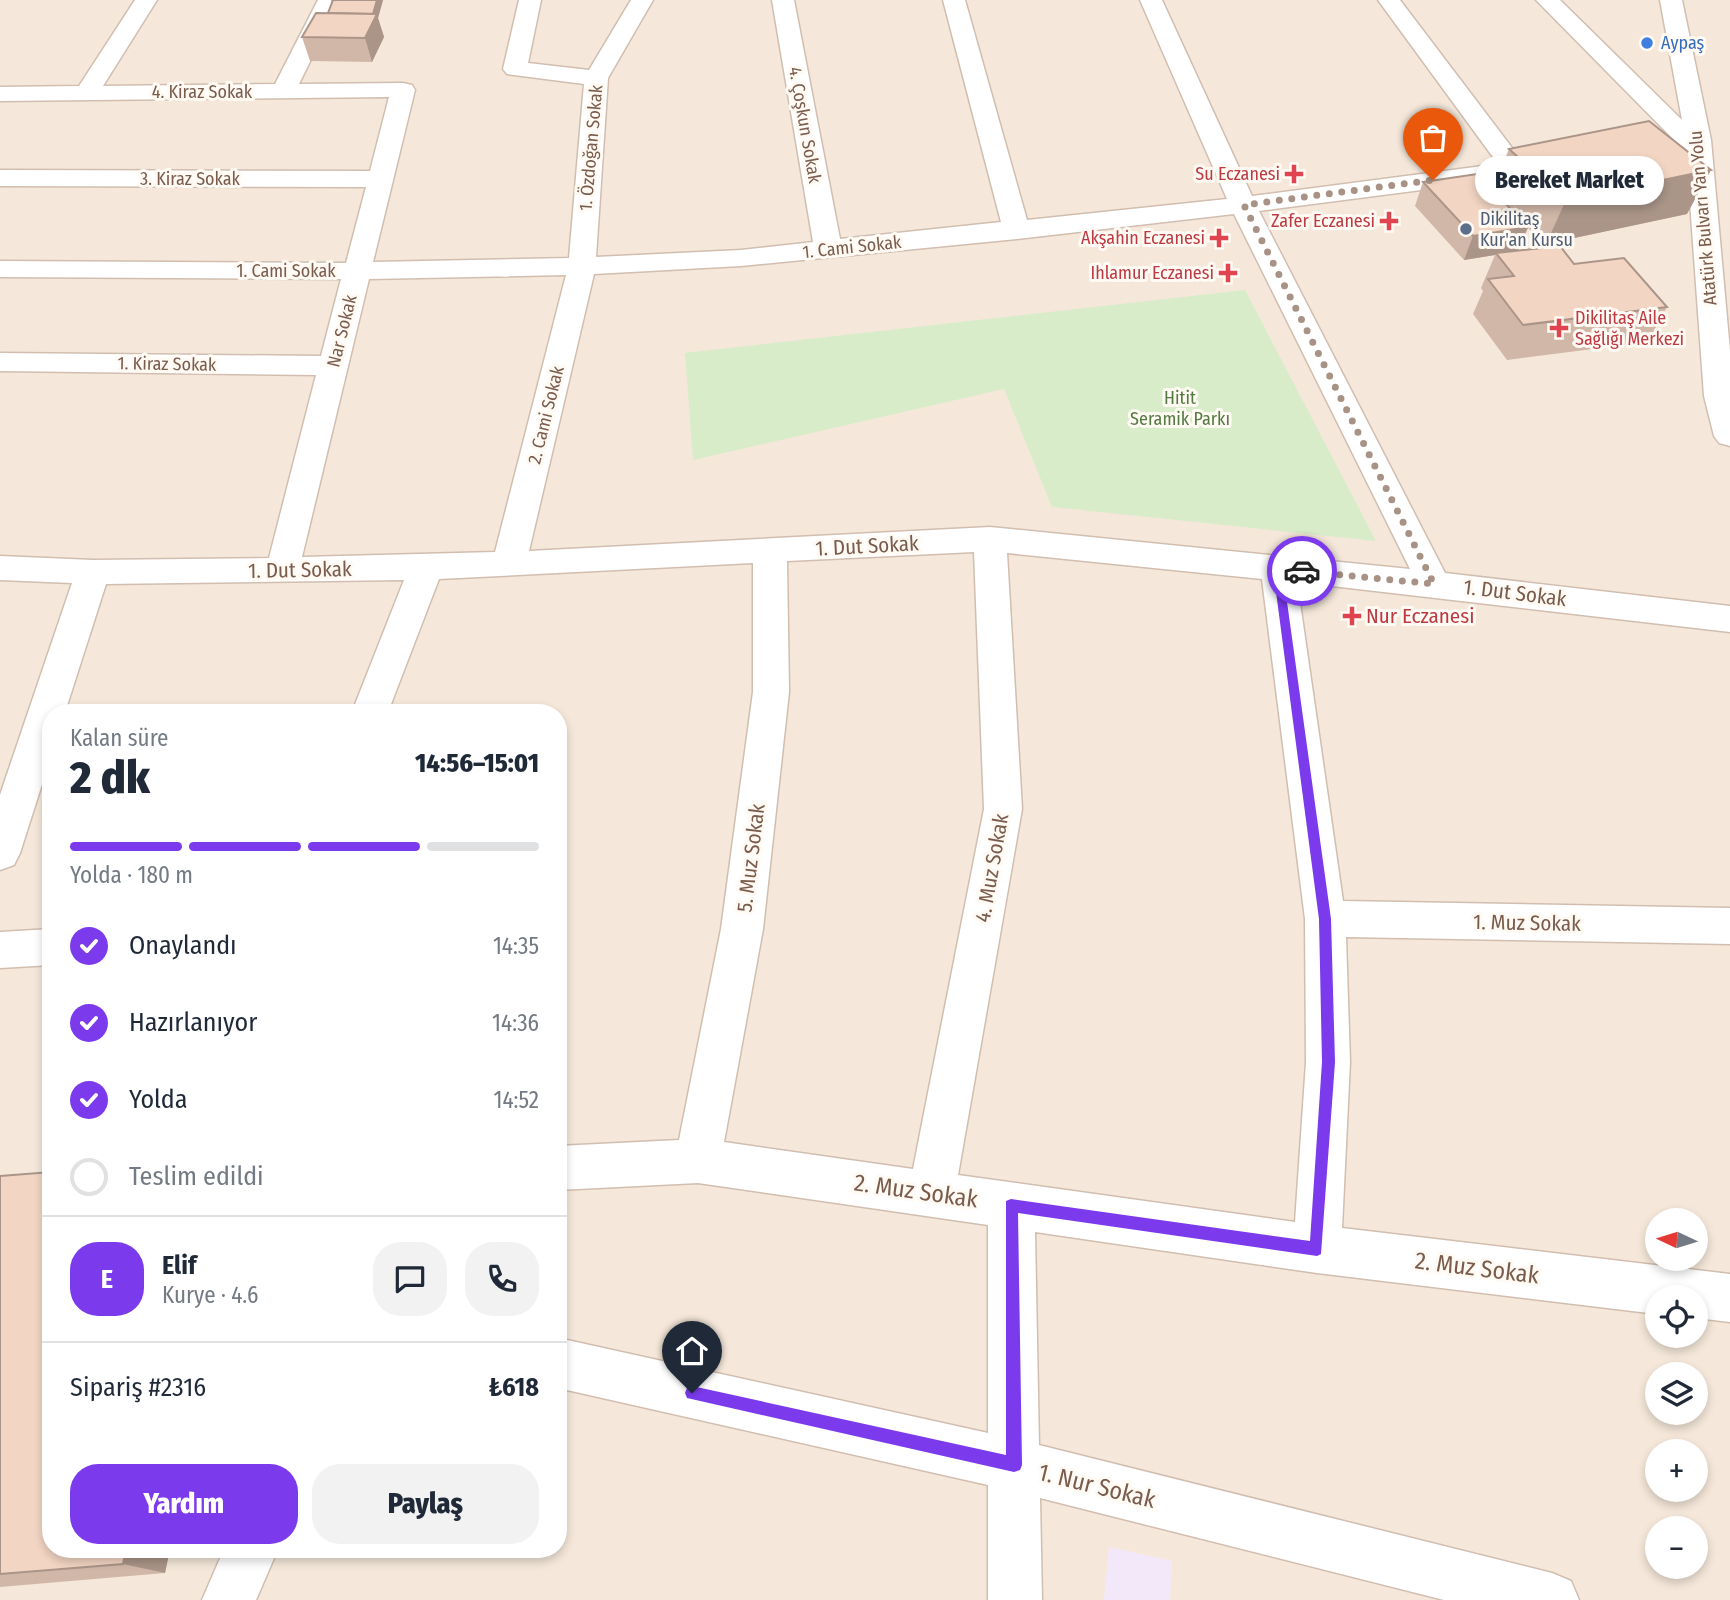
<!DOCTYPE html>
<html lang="tr">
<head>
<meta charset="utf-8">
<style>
  :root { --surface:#fff; --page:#f2f2f3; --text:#1f2937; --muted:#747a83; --line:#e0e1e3; --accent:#7c3aed }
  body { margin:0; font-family:"Fira Sans Condensed",sans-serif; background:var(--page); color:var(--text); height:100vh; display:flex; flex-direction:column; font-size:26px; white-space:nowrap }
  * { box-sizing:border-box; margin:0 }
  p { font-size:23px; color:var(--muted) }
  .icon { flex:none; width:38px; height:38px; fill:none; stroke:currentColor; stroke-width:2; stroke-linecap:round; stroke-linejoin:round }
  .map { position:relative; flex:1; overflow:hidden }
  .drawer { position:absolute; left:42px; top:704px; width:525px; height:854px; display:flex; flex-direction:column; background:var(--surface); border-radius:28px; box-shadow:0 4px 10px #0003 }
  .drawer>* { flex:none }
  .needle { width:46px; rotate:274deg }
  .fabs { position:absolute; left:1645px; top:1208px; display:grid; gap:14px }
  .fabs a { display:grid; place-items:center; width:63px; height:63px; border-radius:50%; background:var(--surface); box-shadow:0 4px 10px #0003; font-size:35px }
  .pin { position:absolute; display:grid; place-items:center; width:60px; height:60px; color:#fff; margin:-72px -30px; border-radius:50% 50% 50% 0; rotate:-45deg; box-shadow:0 0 7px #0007 }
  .pin .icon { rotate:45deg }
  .courier { position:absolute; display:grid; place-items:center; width:70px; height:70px; margin:-35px; border:5px solid #7c3aed; border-radius:50%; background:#fff; color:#222; box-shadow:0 2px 9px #0007 }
  .bubble { position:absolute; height:49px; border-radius:24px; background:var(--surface); box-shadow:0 4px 10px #0003; font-size:23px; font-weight:800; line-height:49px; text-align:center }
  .headline em { font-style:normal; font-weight:800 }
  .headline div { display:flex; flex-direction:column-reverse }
  .headline { display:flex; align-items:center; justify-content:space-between; height:119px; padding:0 28px }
  h1 { font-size:46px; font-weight:800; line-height:52px }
  .bar { display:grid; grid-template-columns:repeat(4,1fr); gap:10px 7px; align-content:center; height:84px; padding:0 28px }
  .bar i { height:9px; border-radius:5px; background:var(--line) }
  .bar .current { background:var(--accent) }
  .bar p { grid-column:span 4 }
  .line { display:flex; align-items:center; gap:18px; padding:0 28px; border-top:2px solid var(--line) }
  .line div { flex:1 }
  .round { display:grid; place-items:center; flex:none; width:74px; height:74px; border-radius:28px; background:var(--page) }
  ol { padding:0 28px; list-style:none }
  li { display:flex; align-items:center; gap:21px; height:77px }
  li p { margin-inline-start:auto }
  li .icon { padding:7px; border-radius:50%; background:var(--accent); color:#fff; stroke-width:4 }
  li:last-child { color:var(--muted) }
  li i { width:38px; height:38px; border:4px solid var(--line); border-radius:50% }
  .primary-button { display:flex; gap:14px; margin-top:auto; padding:14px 28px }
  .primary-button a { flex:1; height:80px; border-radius:28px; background:var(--accent); color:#fff; font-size:28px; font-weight:800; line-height:80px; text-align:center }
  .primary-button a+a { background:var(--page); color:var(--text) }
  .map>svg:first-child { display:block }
  .residential { fill:#f5e8da; fill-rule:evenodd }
  .education { fill:#f3e8fa }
  .green { fill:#d8ecc9 }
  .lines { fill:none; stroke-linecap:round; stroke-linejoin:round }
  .minor-casing { stroke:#d1beb0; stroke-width:3 }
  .minor { fill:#fff; fill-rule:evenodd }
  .wall { fill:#d1b7a8 }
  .shaded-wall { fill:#aa9588 }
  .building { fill:#f3d5c3; stroke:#aa9588; stroke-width:2 }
  .route { fill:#7c3aed }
  .done { stroke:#a89285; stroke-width:7; stroke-dasharray:0 12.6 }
  .shop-dot { fill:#3f7fe0; stroke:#fffaf3; stroke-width:2.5 }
  .health-dot { fill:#e0444e; stroke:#fffaf3; stroke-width:2.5 }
  .service-dot { fill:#5c6f8a; stroke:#fffaf3; stroke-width:2.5 }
  .labels { text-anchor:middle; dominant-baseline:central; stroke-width:6; stroke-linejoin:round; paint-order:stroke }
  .far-shop-label { font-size:18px; fill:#366cbe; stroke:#fffaf3; text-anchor:start }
  .far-street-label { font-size:18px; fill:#7a5c4d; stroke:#fffaf3 }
  .far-health-label { font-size:18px; fill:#be3a42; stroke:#fffaf3; text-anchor:end }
  .far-service-label { font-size:18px; fill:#4e5e75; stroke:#fffaf3; text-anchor:start }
  .far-park-label { font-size:18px; fill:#537a41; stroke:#fffaf3 }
  .street-label { font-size:21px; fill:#7a5c4d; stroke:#fffaf3 }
  .health-label { font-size:21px; fill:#be3a42; stroke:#fffaf3; text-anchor:start }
  .near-street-label { font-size:24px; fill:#7a5c4d; stroke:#fffaf3 }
</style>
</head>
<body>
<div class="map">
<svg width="1730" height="1600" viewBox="0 0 1730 1600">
  <rect width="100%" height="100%" fill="#fdf6ec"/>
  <!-- residential -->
  <path class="residential" d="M0 0H1730V1600H0ZM51 712H558V1549H51ZM1657 1220H1696V1258H1657ZM1657 1297H1696V1335H1657ZM1657 1374H1696V1412H1657ZM1657 1451H1696V1489H1657ZM1657 1528H1696V1566H1657Z"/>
  <!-- education -->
  <path class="education" d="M1109 1547 1172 1561 1170 1600H1104Z"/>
  <!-- green -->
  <path class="green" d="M1245 290 1376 541 1052 507 1004 389 693 460 685 353Z"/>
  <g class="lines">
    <!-- minor casing -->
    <g class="minor-casing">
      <g id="minor">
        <path d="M135 0H157L103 86 275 84 318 0H340L299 84 403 83 412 85 415 90 373 262 569 258 584 84 507 74 503 69 519 0H541L528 63 589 70 631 0H653L608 78 596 257 741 250 813 242 772 0H794L840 239 1001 222 943 0H965L1027 220 1227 199 1140 0H1162L1252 196 1498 164 1378 0H1400L1522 161 1553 157 1562 160 1566 165 1562 170 1553 173 1259 211 1445 573 1730 606V632L1297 582 1343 901 1730 908V944L1346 937 1350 1062 1342 1228 1730 1274V1322L1696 1318V1297H1657V1314L1317 1273 1035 1232 1039 1445 1552 1573 1571 1581 1579 1600H1444L1040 1498 1042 1600H988V1485L558 1388V1338L988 1433V1225L698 1183 558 1190V1146L679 1140 721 929 753 692V563L439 579 388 712H352L404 580 106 584 65 712H51V756L20 853 14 865 0 870V795L72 583 0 580V556L93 560 269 558 316 375 0 371V353L321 356 341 279 0 277V261L346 263 366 187 0 186V170L370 171 389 97 0 101V87L79 86ZM1234 214 1410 569 990 527 529 551 594 274 741 266 1017 239ZM566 275 495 552 302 557 369 279ZM974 552 984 809 913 1169 724 1142 763 929 789 692 787 561ZM1007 553 1262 579 1305 919 1306 1062 1295 1222 958 1175 1022 809Z"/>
        <path d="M1536 0H1560L1682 120 1660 0H1682L1711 140 1730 351V446L1719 443 1714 436 1704 396 1687 160 1638 165 1629 162 1625 157 1629 152 1679 145Z"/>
        <path d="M51 929V965L0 968V932Z"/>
        <path d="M224 1549H278L256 1600H202Z"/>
      </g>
    </g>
    <!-- minor -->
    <use href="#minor" class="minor"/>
  </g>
  <!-- wall -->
  <g class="wall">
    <path d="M331 0H383L378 18 384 37 372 62 310 61 302 37 328 13 332 3Z"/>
    <path d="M1509 149 1687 214 1546 244 1528 228 1518 251 1574 264 1667 307 1648 342 1507 360 1473 314 1483 291 1481 288 1495 255 1464 260 1415 206 1423 182 1492 190Z"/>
    <path d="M0 1176 51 1549H170L165 1573 0 1587Z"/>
  </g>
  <!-- shaded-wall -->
  <g class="shaded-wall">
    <path d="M377 0H383L378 18 384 37 372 62 365 38Z"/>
    <path d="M1711 170 1687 214 1546 244 1566 200Z"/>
    <path d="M1528 227 1517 251 1496 253 1495 255 1464 260 1473 236Z"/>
    <path d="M126 1549H170L165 1573 123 1564Z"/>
  </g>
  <!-- building -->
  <g class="building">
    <path d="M333 0H377L373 14 328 13Z"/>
    <path d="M316 13 377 14 365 38 302 37Z"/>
    <path d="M1649 121 1711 170 1566 200 1509 149Z"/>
    <path d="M1477 174 1528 227 1473 236 1423 182Z"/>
    <path d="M1560 246 1574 264 1624 258 1667 307 1523 325 1488 279 1514 276 1496 253Z"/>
    <path d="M51 1172V1549H126L123 1564 0 1574V1176Z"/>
  </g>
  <!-- route -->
  <path class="route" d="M1278 565 1302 567 1307 571 1302 575 1283 573 1331 919 1335 1062 1321 1254 1317 1256 1018 1213 1022 1465 1020 1470 1014 1472 687 1398 685 1393 687 1388 692 1386 1006 1455V1201L1011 1199 1310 1241 1322 1062 1319 919 1273 569Z"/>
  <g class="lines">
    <!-- done -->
    <path class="done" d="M1302 571 1434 584 1244 205 1433 180"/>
  </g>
  <!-- markers -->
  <circle class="shop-dot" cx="1647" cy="43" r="7"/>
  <g class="health-dot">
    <path d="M1290.5 163.5h7v7h7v7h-7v7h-7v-7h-7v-7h7z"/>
    <path d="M1385.5 210.5h7v7h7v7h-7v7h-7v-7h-7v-7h7z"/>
    <path d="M1215.5 227.5h7v7h7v7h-7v7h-7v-7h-7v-7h7z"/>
    <path d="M1224.5 262.5h7v7h7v7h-7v7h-7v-7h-7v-7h7z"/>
    <path d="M1555.5 317.5h7v7h7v7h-7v7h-7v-7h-7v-7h7z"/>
    <path d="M1348.5 605.5h7v7h7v7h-7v7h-7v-7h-7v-7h7z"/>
  </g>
  <circle class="service-dot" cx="1466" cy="229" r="7"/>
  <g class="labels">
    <!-- far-shop labels -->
    <g class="far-shop-label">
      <text x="1661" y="43">Aypaş</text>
    </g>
    <!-- far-street labels -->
    <g class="far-street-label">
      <text x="202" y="92">4. Kiraz Sokak</text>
      <text transform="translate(805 125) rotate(80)">4. Çoşkun Sokak</text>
      <text transform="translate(591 148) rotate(-85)">1. Özdoğan Sokak</text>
      <text x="190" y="179">3. Kiraz Sokak</text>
      <text transform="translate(1703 218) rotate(-95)">Atatürk Bulvarı Yan Yolu</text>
      <text transform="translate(852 247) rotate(-6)">1. Cami Sokak</text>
      <text x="286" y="271">1. Cami Sokak</text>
      <text transform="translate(342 331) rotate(-76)">Nar Sokak</text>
      <text transform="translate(167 364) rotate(1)">1. Kiraz Sokak</text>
      <text transform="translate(546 415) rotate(-76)">2. Cami Sokak</text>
    </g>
    <!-- far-health labels -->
    <g class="far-health-label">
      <text x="1280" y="174">Su Eczanesi</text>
      <text x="1375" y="221">Zafer Eczanesi</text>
      <text x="1205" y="238">Akşahin Eczanesi</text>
      <text x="1214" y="273">Ihlamur Eczanesi</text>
      <text x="1575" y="318" text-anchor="start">Dikilitaş Aile<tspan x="1575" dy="21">Sağlığı Merkezi</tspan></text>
    </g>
    <!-- far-service labels -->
    <g class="far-service-label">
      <text x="1480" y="219">Dikilitaş<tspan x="1480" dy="21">Kur'an Kursu</tspan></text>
    </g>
    <!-- far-park labels -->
    <g class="far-park-label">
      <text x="1180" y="398">Hitit<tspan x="1180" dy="21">Seramik Parkı</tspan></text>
    </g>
    <!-- street labels -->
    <g class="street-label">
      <text transform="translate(867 546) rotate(-3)">1. Dut Sokak</text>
      <text transform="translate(300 570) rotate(-1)">1. Dut Sokak</text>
      <text transform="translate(1515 593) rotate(7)">1. Dut Sokak</text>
      <text transform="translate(751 858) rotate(-83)">5. Muz Sokak</text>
      <text transform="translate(992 868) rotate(-80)">4. Muz Sokak</text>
      <text transform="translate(1527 923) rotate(1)">1. Muz Sokak</text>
    </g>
    <!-- health labels -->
    <g class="health-label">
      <text x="1366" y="616">Nur Eczanesi</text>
    </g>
    <!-- near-street labels -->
    <g class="near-street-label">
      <text transform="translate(916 1191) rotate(8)">2. Muz Sokak</text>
      <text transform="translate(1477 1268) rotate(7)">2. Muz Sokak</text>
      <text transform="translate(1097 1486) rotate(14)">1. Nur Sokak</text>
    </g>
  </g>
</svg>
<div class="fabs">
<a><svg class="needle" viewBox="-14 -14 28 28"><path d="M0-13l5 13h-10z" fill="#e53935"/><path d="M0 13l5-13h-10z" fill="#747a83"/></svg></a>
<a><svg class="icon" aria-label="locate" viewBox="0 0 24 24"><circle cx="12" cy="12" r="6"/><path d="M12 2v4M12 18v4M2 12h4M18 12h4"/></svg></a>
<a><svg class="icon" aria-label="layers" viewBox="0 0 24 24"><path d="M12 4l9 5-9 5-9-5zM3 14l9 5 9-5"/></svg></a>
<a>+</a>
<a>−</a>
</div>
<div class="pin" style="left:1433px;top:180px;background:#ea580c"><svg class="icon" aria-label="bag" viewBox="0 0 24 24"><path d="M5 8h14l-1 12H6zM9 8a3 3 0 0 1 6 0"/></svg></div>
<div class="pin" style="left:692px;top:1393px;background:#1f2937"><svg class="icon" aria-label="home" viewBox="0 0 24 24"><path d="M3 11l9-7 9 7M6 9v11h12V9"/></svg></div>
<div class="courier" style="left:1302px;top:571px"><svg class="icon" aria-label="car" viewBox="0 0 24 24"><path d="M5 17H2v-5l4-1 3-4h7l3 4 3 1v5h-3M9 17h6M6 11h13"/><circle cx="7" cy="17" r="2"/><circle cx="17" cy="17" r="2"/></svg></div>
<div class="bubble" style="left:1475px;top:156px;width:189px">Bereket Market</div>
<section class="drawer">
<div class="headline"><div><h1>2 dk</h1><p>Kalan süre</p></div><em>14:56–15:01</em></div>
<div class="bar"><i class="current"></i><i class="current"></i><i class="current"></i><i></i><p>Yolda · 180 m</p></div>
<ol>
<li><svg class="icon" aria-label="check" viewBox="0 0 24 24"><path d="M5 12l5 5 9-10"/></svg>Onaylandı<p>14:35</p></li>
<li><svg class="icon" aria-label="check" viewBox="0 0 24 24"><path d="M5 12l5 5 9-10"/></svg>Hazırlanıyor<p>14:36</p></li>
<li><svg class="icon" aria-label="check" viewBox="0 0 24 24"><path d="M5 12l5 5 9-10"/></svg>Yolda<p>14:52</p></li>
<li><i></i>Teslim edildi</li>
</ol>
<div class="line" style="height:126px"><b class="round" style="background:var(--accent);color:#fff">E</b><div><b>Elif</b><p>Kurye · 4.6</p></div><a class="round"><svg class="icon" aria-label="chat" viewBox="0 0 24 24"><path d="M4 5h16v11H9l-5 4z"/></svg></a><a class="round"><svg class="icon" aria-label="phone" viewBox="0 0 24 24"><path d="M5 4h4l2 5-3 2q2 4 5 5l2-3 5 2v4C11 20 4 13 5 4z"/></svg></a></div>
<div class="line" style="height:91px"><div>Sipariş #2316</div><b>₺618</b></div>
<div class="primary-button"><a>Yardım</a><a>Paylaş</a></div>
</section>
</div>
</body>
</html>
